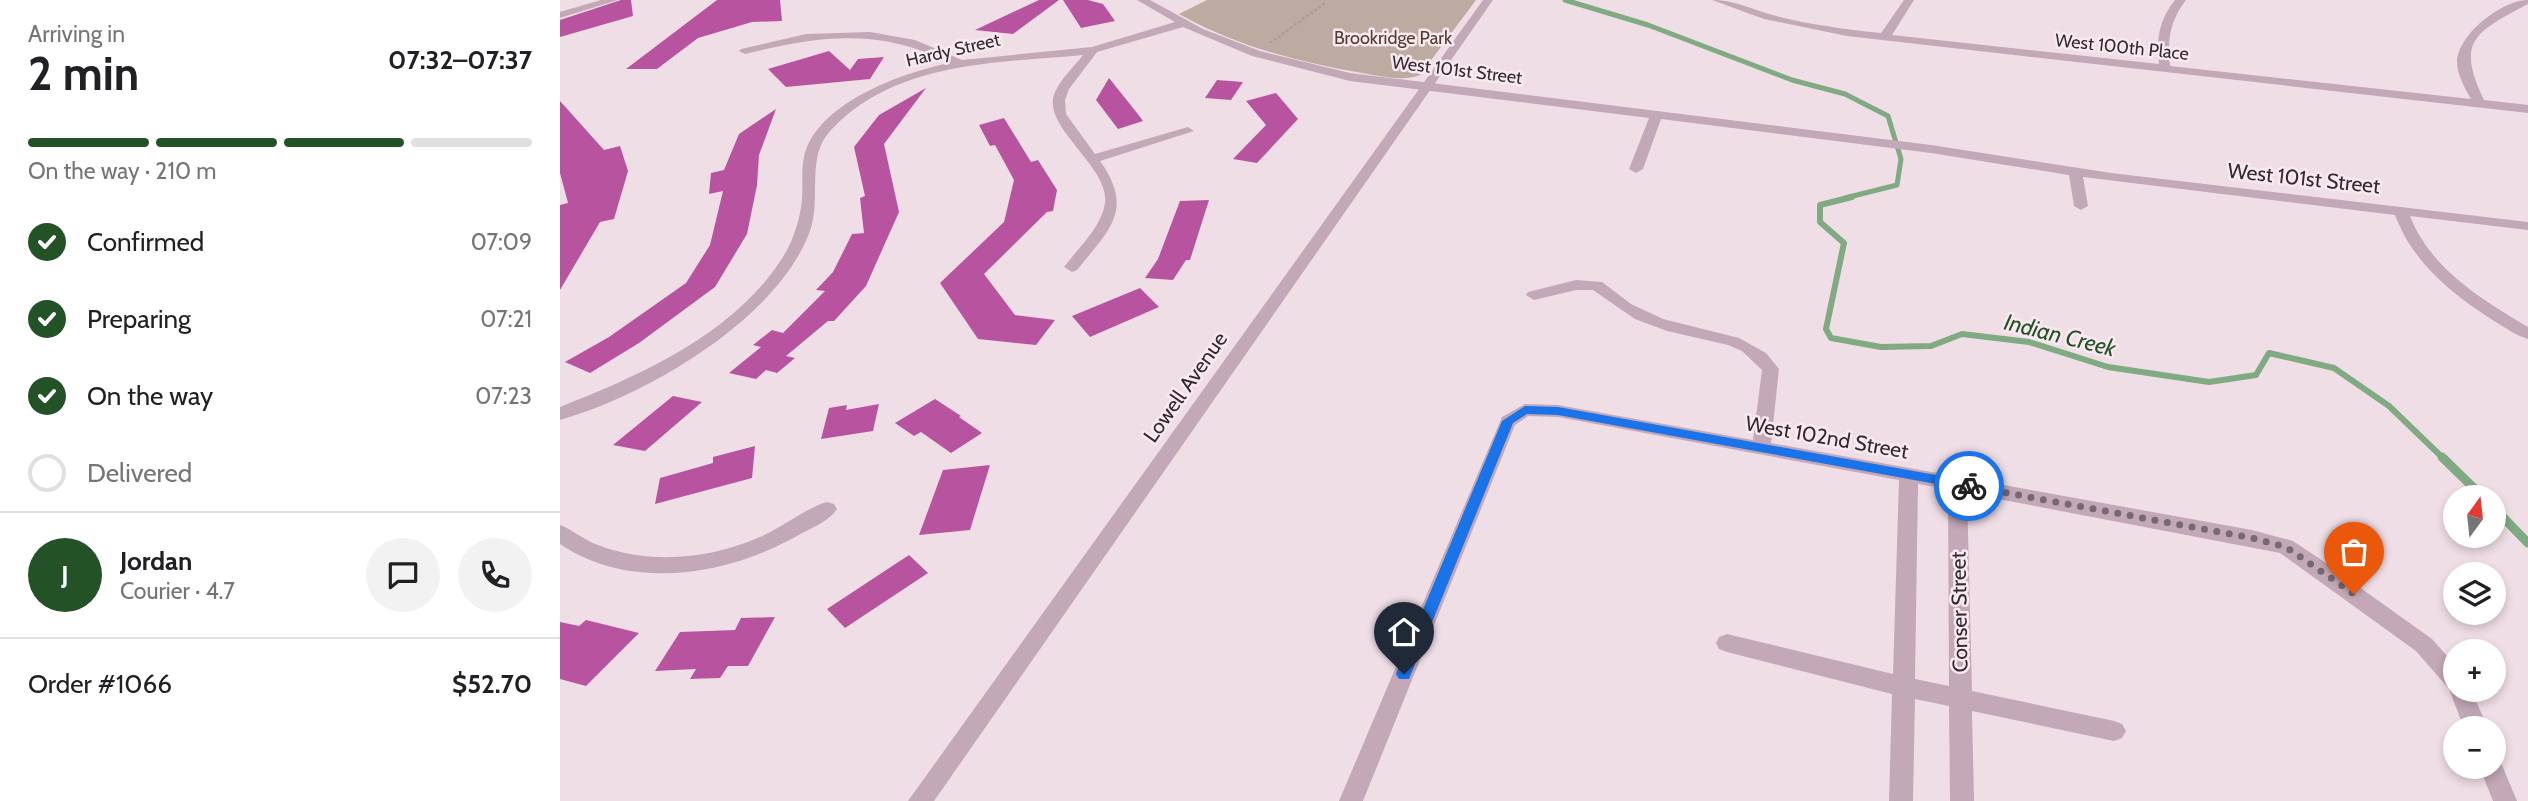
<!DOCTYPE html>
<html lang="en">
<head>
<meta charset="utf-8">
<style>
  :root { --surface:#fff; --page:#f2f2f2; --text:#202124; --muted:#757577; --line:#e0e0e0; --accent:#245227 }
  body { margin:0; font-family:Cabin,sans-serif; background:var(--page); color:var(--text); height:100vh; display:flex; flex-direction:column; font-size:26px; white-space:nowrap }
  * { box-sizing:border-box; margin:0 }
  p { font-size:23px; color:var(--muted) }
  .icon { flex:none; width:38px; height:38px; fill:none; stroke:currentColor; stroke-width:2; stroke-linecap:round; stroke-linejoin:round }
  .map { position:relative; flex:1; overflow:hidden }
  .details { display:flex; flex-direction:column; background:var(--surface); width:560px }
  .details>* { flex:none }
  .needle { width:46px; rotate:15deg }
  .buttons { position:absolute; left:1883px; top:485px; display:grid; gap:14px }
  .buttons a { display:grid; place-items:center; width:63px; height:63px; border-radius:50%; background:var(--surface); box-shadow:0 4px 10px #0003; font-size:35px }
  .pin { position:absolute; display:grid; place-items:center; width:60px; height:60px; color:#fff; margin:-72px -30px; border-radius:50% 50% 50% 0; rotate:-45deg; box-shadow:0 0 7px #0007 }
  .pin .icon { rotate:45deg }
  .courier { position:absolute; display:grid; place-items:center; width:70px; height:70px; margin:-35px; border:5px solid #1a73e8; border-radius:50%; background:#fff; color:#222; box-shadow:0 2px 9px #0007 }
  .head em { font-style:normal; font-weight:700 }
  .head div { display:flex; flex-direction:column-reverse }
  .head { display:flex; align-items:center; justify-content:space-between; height:119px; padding:0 28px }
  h1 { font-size:46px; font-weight:700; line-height:52px }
  .bar { display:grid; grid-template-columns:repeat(4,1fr); gap:10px 7px; align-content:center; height:84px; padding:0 28px }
  .bar i { height:9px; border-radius:5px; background:var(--line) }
  .bar .on { background:var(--accent) }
  .bar p { grid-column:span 4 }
  .line { display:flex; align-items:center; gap:18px; padding:0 28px; border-top:2px solid var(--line) }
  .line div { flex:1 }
  .round { display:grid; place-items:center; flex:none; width:74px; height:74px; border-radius:37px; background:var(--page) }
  ol { padding:0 28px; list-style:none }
  li { display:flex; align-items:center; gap:21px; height:77px }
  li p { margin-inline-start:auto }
  li .icon { padding:7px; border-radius:50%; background:var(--accent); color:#fff; stroke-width:4 }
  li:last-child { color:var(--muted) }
  li i { width:38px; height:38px; border:4px solid var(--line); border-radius:50% }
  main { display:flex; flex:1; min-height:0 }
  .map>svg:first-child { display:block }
  .green { fill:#bdaaa0 }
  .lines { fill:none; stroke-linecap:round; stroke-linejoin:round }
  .stream-far2 { stroke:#80aa82; stroke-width:5 }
  .stream-far1 { stroke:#80aa82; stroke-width:6 }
  .stream { stroke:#80aa82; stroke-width:9 }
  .building { fill:#b8549f }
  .path { stroke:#b296a6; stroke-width:2.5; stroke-dasharray:2.5 2.5; stroke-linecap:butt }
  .minor { fill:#c3a8b7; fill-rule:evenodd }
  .tertiary { fill:#c3a8b7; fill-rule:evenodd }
  .route { fill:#1a73e8 }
  .done { stroke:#766971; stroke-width:7; stroke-dasharray:0 12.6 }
  .labels { text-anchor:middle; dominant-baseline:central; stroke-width:5; stroke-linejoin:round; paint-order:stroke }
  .far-park-label { font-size:18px; fill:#513c30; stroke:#f8eaf0 }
  .far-street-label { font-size:18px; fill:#352a32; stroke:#f8eaf0 }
  .street-label { font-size:21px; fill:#352a32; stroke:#f8eaf0 }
  .water-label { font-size:23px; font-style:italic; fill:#245227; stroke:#f8eaf0 }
</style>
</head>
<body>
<main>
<section class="details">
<div class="head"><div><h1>2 min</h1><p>Arriving in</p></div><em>07:32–07:37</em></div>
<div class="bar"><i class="on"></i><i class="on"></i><i class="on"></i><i></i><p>On the way · 210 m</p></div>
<ol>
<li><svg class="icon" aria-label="check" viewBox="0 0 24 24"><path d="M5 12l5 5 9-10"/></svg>Confirmed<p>07:09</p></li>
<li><svg class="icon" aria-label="check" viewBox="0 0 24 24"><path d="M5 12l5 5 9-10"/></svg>Preparing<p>07:21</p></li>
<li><svg class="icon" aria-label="check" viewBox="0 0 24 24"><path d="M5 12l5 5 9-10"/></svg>On the way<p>07:23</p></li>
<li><i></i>Delivered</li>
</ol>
<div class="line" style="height:126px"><b class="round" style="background:var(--accent);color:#fff">J</b><div><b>Jordan</b><p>Courier · 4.7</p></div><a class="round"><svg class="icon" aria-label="chat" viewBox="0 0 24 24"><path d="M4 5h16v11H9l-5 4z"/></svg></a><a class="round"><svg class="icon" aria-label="phone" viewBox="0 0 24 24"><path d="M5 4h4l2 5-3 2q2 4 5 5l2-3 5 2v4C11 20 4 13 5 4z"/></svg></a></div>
<div class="line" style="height:91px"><div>Order #1066</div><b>$52.70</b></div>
</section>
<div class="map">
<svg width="1968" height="801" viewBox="0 0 1968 801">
  <rect width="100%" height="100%" fill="#f0dee6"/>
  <!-- green -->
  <path class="green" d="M647 0H916L860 75C842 82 821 76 802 73 738 62 676 46 619 14Z"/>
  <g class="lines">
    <!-- stream-far2 -->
    <path class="stream-far2" d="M1005 0 1088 25 1232 80 1285 94 1328 116 1341 159 1337 185 1285 198"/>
    <!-- stream-far1 -->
    <path class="stream-far1" d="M1292 197 1260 205V222L1284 243 1266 329 1271 338 1321 347 1371 346 1402 334 1469 342 1548 367 1649 382 1696 375 1709 353 1774 368 1829 406 1884 459"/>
    <!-- stream -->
    <g class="stream">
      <path d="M1882 457 1923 497"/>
      <path d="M1934 508 1968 543"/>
    </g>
  </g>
  <!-- building -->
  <g class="building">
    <path d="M61 0H71L73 16 0 37V20Z"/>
    <path d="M157 0H220L222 21 192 22 138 38 97 69H66Z"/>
    <path d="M479 0H499L453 34 415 30Z"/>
    <path d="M503 0H528L543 4 555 21 521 28Z"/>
    <path d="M269 51 290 70 298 59 324 57 310 79 226 87 208 69Z"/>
    <path d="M549 78 577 113 583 121 558 129 536 100Z"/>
    <path d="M657 80 683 82 671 100 645 98Z"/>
    <path d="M366 88 324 144 339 212 306 286 274 321H268L226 356 235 358 217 373 206 370 196 379 169 373 201 347 193 345 212 330 223 333 265 291 256 290 273 272 292 234 304 233 300 198 305 196 294 147 319 115Z"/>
    <path d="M716 93 738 119 697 163 673 159 706 125 686 101Z"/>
    <path d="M0 101 44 150 60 146 68 171 54 219 40 222 0 290V205L8 203 0 173Z"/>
    <path d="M216 109 199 155 197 185 187 234 155 287 79 343 30 373 5 362 49 337 126 283 150 245 163 191 149 194 151 173 164 170 179 134Z"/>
    <path d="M444 118 471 162 478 160 497 190 493 211 487 212 424 274 455 315 495 320 476 345 418 339 380 283 444 222 454 180 435 145 430 146 419 125Z"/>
    <path d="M649 200 630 260H626L613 280 585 278 598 259 620 201Z"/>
    <path d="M580 288 599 307 530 337 512 316Z"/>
    <path d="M113 396 142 402 85 451 53 445Z"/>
    <path d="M375 399 401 416 399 417 422 433 391 453 361 432 354 436 335 423Z"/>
    <path d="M319 404 313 431 261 439 269 408 287 405 286 410Z"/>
    <path d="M195 446 192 478 95 504 100 478 153 463V457Z"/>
    <path d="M430 465 410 530 359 535 383 470Z"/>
    <path d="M349 555 368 573 285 628 267 609Z"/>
    <path d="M215 617 188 666H168L160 678 130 679 136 669 95 671 120 632 175 630 181 618Z"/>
    <path d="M26 620 79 633 26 686 0 679V622L19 626Z"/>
  </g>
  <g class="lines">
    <!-- path -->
    <path class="path" d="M710 43 765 3"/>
    <!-- minor -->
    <g class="minor">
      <path d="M41 0H58L0 18V12Z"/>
      <path d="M577 0H590L643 29 700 51 790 73 1371 145 1551 173 1968 222V230L1850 216C1871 269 1921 299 1968 327V339C1956 336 1945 327 1934 321 1892 294 1853 263 1835 215L1523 177 1528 206 1521 210 1514 206 1509 175 1371 153 1101 119 1083 169 1076 173 1069 169 1089 118 790 81 692 56 623 27 537 52 509 89 505 100 506 114 535 154 628 127 634 131 540 161C575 210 549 230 517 270L512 272 504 267C519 247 541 228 545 203 550 169 488 131 493 99 496 83 514 67 523 55 438 63 335 61 271 130 245 157 262 198 250 231 218 319 87 395 0 420V407C79 376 170 336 219 263 232 245 240 221 242 199 243 185 241 170 244 157 256 103 342 73 389 63 321 27 257 36 185 54L179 51 181 49 246 34 310 32 355 40 402 60 532 47 615 22Z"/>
      <path d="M1152 0C1173 0 1189 8 1209 14 1245 24 1284 29 1321 33L1344 0H1354L1332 35 1599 64C1596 39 1599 20 1615 0H1626C1610 21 1607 39 1610 66L1911 99C1905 88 1897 75 1897 62 1898 34 1942 0 1968 0V4C1916 32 1895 40 1924 100L1968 105V113L1287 36 1204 19Z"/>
      <path d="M1016 280 1042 282 1071 304 1103 319 1179 338 1206 353 1219 369 1211 443 1692 530 1733 541 1760 559 1872 639 1895 665V690H1911L1928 728H1904L1889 689 1856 651 1720 553 1407 493 1412 691 1554 721 1562 724 1566 731 1562 738 1554 741 1412 711 1414 801H1390L1389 706 1355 699 1353 801H1329L1332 694 1167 652 1159 649 1156 643 1159 637 1167 634 1333 674 1339 480 998 417 968 416 955 425 803 801H779L942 417 965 404 998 405 1193 440 1202 370 1182 351 1168 345 1107 331 1075 319 1033 290H1016L974 300 966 295 968 292ZM1358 484 1388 489 1389 686 1355 679Z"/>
      <path d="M267 502 274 504 277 509C270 521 249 529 237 536 167 575 71 592 0 544V525C13 530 24 540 38 545 90 565 150 559 200 537 223 527 244 509 267 502Z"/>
      <path d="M1934 756 1939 758 1957 801H1933L1919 766H1934Z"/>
    </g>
    <!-- tertiary -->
    <path class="tertiary" d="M923 0H933L374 801H348Z"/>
  </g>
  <!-- route -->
  <path class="route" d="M965 406 998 407 1409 481 1415 486 1409 490 998 415 967 414 953 423 849 679H839L836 674 942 421Z"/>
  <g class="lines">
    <!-- done -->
    <path class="done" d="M1409 486 1692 538 1726 547 1794 594"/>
  </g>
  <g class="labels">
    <!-- far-park labels -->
    <g class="far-park-label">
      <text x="833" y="38">Brookridge Park</text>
    </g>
    <!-- far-street labels -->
    <g class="far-street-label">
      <text transform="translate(1562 47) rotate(6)">West 100th Place</text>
      <text transform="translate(393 50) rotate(-13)">Hardy Street</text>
      <text transform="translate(897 70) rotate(7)">West 101st Street</text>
    </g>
    <!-- street labels -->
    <g class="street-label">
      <text transform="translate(1744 178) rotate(6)">West 101st Street</text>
      <text transform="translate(625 387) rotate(-55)">Lowell Avenue</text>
      <text transform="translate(1267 437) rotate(10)">West 102nd Street</text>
      <text transform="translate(1399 612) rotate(-91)">Conser Street</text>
    </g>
    <!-- water labels -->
    <g class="water-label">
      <text transform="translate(1500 335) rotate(14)">Indian Creek</text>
    </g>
  </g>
</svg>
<div class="buttons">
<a><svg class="needle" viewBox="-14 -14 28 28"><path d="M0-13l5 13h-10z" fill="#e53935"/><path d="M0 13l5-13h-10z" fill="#757577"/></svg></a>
<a><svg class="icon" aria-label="layers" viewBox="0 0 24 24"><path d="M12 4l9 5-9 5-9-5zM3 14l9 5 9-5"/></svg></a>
<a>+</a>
<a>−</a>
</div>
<div class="pin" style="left:1794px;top:594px;background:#ea580c"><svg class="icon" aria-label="bag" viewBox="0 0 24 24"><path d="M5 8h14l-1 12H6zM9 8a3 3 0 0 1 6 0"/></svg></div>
<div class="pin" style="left:844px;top:674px;background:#1f2937"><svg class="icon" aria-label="home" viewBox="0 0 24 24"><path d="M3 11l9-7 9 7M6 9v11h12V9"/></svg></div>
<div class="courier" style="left:1409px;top:486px"><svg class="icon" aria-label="bike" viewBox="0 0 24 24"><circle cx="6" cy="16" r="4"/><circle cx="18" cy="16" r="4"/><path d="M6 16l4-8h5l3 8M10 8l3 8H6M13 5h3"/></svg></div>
</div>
</main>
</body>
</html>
